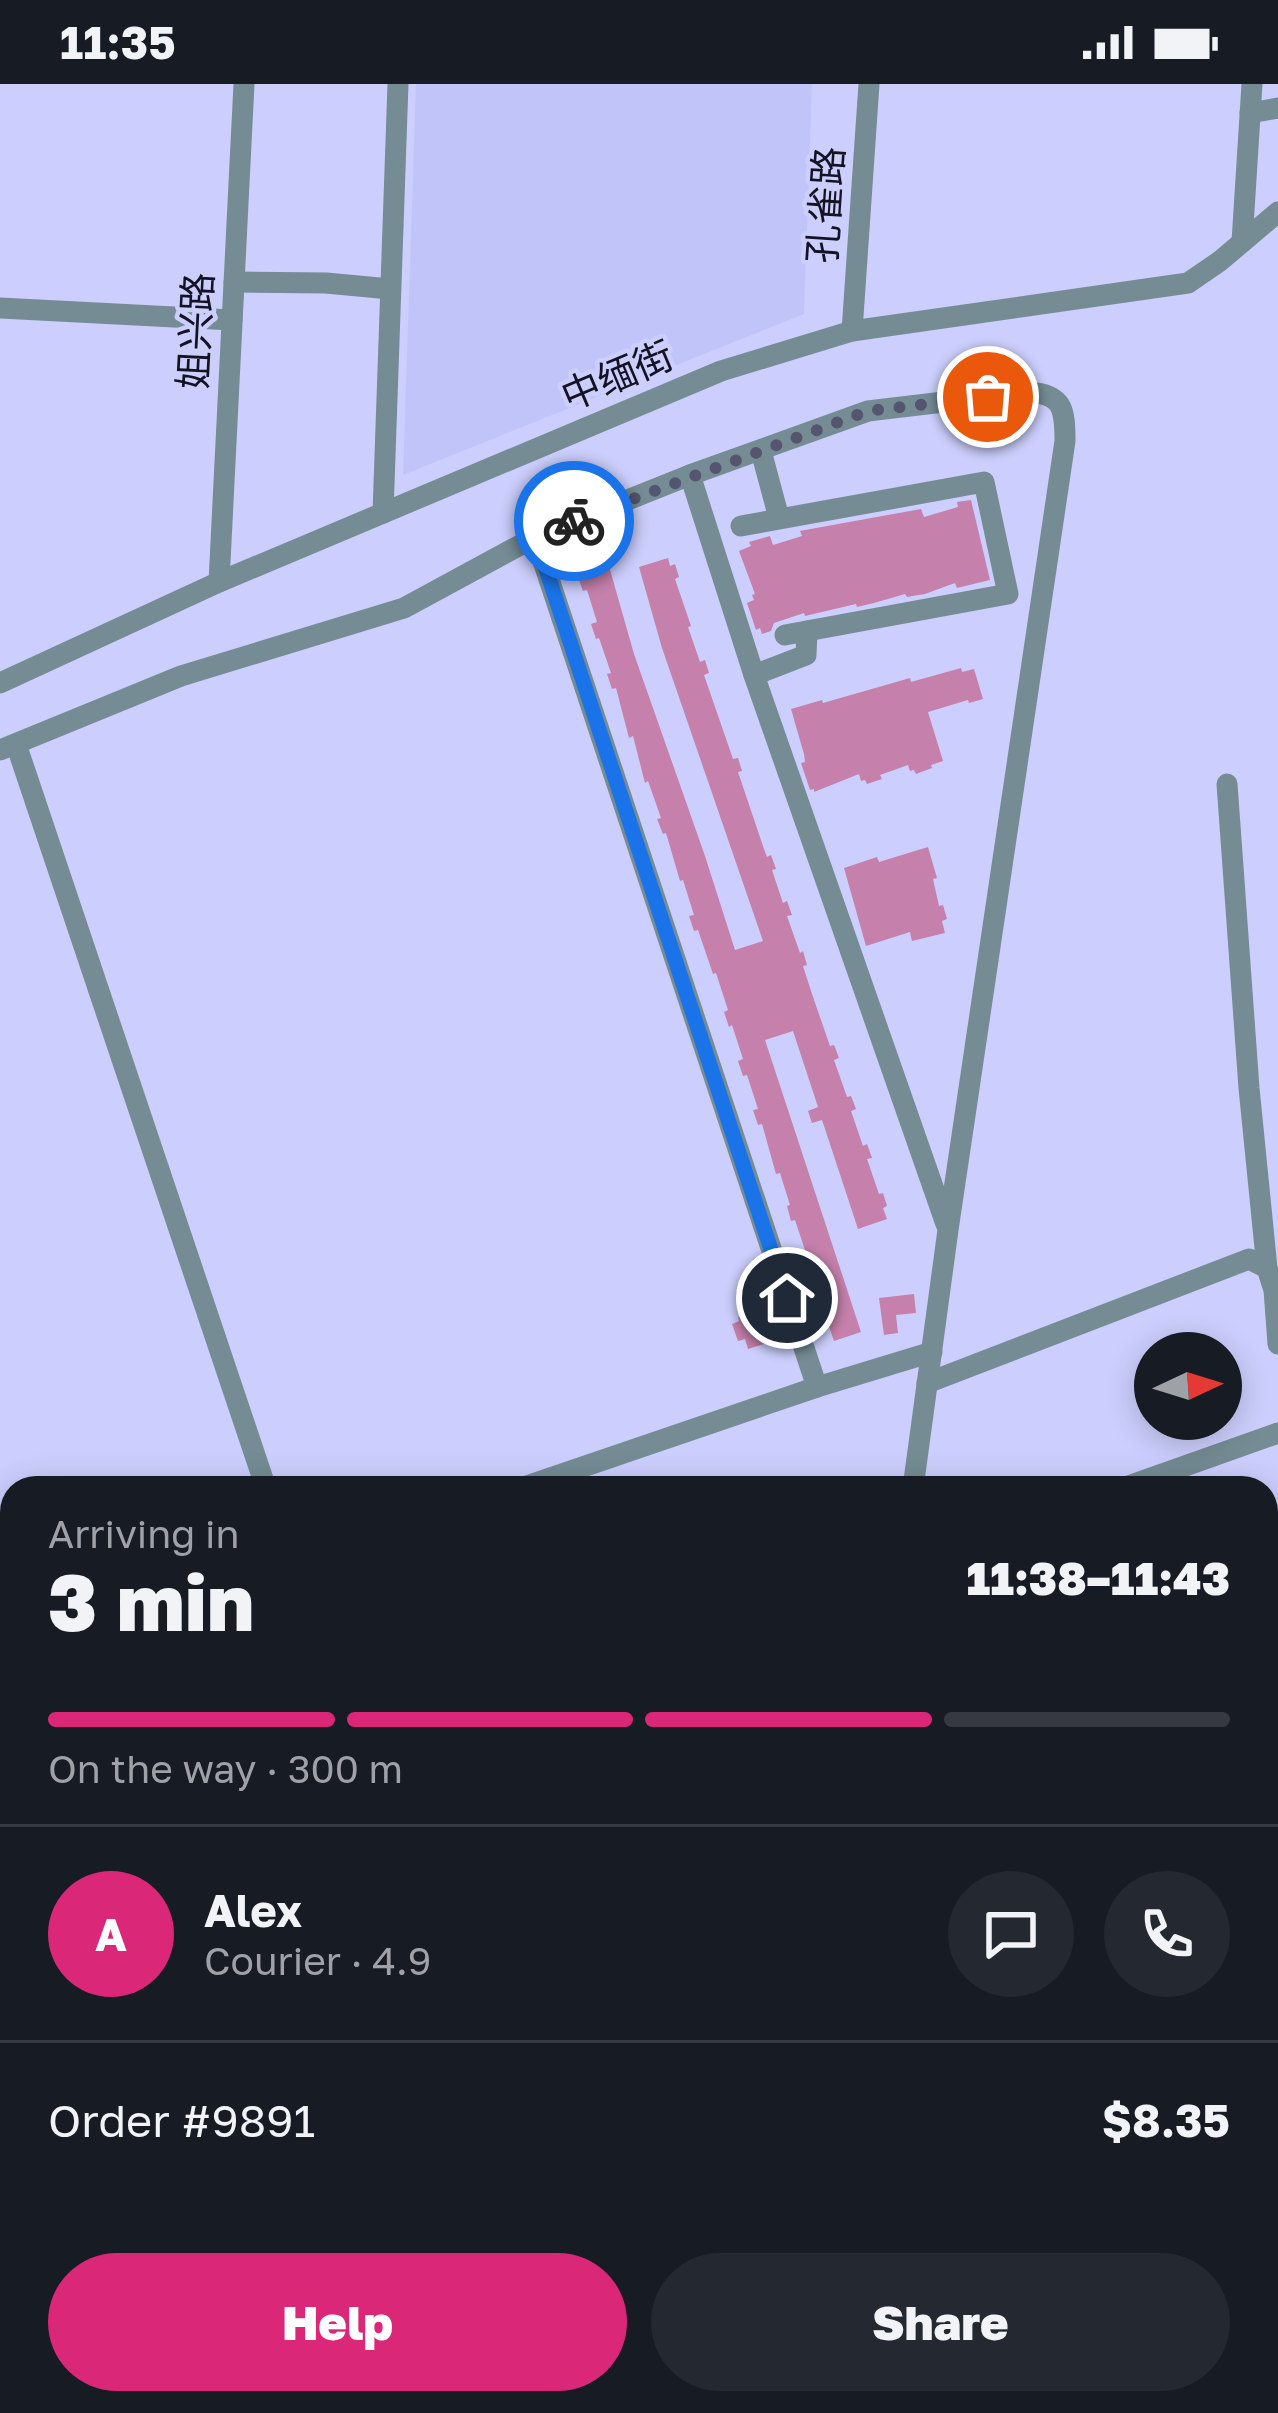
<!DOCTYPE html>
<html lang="en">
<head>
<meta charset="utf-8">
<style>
  :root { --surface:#171b24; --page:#242831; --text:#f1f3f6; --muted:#9ea1a6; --line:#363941; --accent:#db2777 }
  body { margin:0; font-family:"Golos Text","Noto Sans SC",sans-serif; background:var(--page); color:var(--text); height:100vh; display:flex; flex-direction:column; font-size:45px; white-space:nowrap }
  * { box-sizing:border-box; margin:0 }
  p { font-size:39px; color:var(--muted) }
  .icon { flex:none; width:66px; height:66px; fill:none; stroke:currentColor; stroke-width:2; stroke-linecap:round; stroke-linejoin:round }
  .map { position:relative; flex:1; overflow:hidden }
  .details { position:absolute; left:0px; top:1392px; width:1278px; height:939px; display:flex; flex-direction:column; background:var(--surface); border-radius:36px 36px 0 0; box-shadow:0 6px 30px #0003 }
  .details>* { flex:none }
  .needle { width:78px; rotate:86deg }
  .buttons { position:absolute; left:1134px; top:1248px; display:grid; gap:24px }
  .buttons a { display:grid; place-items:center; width:108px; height:108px; border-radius:50%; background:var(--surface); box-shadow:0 6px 30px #0003; font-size:60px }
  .pin { position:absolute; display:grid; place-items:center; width:102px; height:102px; color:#fff; margin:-51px; border:6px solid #fff; border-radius:50%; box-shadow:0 3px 12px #0007 }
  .courier { position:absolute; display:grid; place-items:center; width:120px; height:120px; margin:-60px; border:9px solid #1a73e8; border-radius:50%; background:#fff; color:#222; box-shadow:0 3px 15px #0007 }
  .overview em { font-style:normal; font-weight:800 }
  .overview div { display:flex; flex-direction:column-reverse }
  .overview { display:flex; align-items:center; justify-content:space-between; height:204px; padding:0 48px }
  h1 { font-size:78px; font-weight:800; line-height:90px }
  .bar { display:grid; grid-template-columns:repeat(4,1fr); gap:18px 12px; align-content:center; height:144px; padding:0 48px }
  .bar i { height:15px; border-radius:9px; background:var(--line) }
  .bar .active { background:var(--accent) }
  .bar p { grid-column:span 4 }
  .line { display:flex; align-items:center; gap:30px; padding:0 48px; border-top:3px solid var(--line) }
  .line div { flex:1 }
  .round { display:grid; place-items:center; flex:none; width:126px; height:126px; border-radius:63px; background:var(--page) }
  .button { display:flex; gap:24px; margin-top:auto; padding:24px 48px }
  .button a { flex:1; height:138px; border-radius:72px; background:var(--accent); color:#fff; font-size:48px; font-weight:800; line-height:138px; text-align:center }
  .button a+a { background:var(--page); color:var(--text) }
  .status { display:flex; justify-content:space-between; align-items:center; height:84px; padding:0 60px; background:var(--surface); direction:ltr }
  .status svg { height:33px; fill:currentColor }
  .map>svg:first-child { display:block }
  .built { fill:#c0c4f9 }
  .building { fill:#c580ac }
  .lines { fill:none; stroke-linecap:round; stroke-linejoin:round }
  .minor { stroke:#758c94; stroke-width:21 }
  .tertiary { stroke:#758c94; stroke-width:24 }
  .done { stroke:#54556f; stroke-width:12; stroke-dasharray:0 21.6 }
  .route { stroke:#1a73e8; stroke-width:15 }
  .labels { text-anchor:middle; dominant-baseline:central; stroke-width:9; stroke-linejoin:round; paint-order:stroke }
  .street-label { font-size:39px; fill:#131323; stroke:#cccffd }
</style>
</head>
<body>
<div class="status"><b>11:35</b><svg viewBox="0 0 49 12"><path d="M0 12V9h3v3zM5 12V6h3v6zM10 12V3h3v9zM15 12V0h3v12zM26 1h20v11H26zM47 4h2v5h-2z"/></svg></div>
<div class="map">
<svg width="1278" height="2329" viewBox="0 0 1278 2329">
  <rect width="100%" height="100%" fill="#cccffd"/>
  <!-- built -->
  <path class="built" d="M416 0H812L804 230 403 391Z"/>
  <!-- building -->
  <g class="building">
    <path d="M971 416 990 496 957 504 955 499 925 510 907 513 905 510 874 519 857 523 856 520 805 532 804 529 774 539 771 547 762 550 760 544 756 546 747 519 754 516 752 511 755 510 739 467 751 462 749 458 770 452 773 461 802 452 800 447 805 446 921 425 924 433 958 423 957 418Z"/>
    <path d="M668 474 670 482 675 480 679 493 675 495 691 542 688 543 700 578 705 576 709 589 704 591 733 675 738 674 742 687 738 688 764 765 767 773 771 771 776 785 772 786 783 819 787 817 792 831 787 832 800 869 803 867 807 881 803 882 812 910 830 962 834 961 839 974 834 976 847 1013 851 1012 856 1025 851 1027 863 1062 867 1060 872 1074 867 1075 879 1110 883 1109 887 1122 883 1124 887 1135 858 1145 822 1036 812 1039 808 1027 818 1023 793 947 765 956 861 1248 834 1257 826 1234 822 1235 818 1220 822 1219 810 1184 807 1185 802 1170 806 1169 795 1136 791 1137 787 1122 790 1121 780 1089 776 1090 762 1040 758 1041 753 1026 758 1025 747 991 743 992 738 977 743 975 732 941 729 943 724 928 728 926 716 889 713 890 698 846 694 847 689 832 694 831 683 796 680 797 666 749 663 750 657 735 661 734 648 697 645 699 633 652 629 654 616 604 612 605 607 590 611 589 599 554 596 555 591 540 597 538 587 506 583 507 578 493 609 482 634 570 705 772 735 866 763 857 662 564 639 483Z"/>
    <path d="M961 584 962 588 974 585 983 615 969 619 968 616 928 628 943 677 931 681 932 684 916 690 914 686 910 687 908 681 880 691 882 695 867 700 865 696 861 697 859 690 814 708V705L810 706 801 679 805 678 804 670 791 625 822 616 823 619 910 594 911 598Z"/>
    <path d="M928 763 937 794 933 795 939 822 943 821 947 835 942 837 945 849 912 857 910 848 866 862 844 784 877 773 879 778Z"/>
    <path d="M914 1210 916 1229 896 1231 898 1249 884 1251 879 1214Z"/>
    <path d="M756 1227 767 1259 748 1265 745 1255 738 1257 732 1240 739 1237 738 1233Z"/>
  </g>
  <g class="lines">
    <!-- minor -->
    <g class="minor">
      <path d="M1250 29 1278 24"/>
      <path d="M1242 158 1252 0"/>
      <path d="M234 198 326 199 390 205"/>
      <path d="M0 224 232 236"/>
      <path d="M852 247 869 0"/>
      <path d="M761 367 779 434"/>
      <path d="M690 391 754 591 946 1140"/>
      <path d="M383 429 398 0"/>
      <path d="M741 442 984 398 1008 510 785 551"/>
      <path d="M535 453 817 1303"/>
      <path d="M219 498 244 0"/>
      <path d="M754 591 806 571 807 547"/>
      <path d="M0 599 219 498 721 287 852 247 1188 199 1220 177 1278 128"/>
      <path d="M16 660 266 1404"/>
      <path d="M0 666 181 592 404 524 535 453 690 391 868 327 1028 308C1063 310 1065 325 1065 357L948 1146 913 1404"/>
      <path d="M1227 700 1249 1004 1267 1184"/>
      <path d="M927 1299 1249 1175 1267 1184 1274 1206 1278 1260"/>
      <path d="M521 1404 817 1303 932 1268"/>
      <path d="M1123 1404 1278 1349"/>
      <path d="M0 1579 12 1575"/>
      <path d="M0 1954 12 1950"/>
      <path d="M790 2329 791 2319"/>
      <path d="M1008 2329C1030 2321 1044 2317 1065 2329"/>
      <path d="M1276 2329 1278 2328"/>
    </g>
    <!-- tertiary -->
    <g class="tertiary">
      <path d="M1266 1912 1278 1908"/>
      <path d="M1266 1943 1278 1939"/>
      <path d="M65 2319 69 2329"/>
      <path d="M14 2329 43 2319"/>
      <path d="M128 2329 157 2319"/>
    </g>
  </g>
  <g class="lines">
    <!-- done -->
    <path class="done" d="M574 437 868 327 988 313"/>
    <!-- route -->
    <path class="route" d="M574 437 535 452 787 1214"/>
  </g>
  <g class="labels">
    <!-- street labels -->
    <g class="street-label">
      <text transform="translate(825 121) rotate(-86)">孔雀路</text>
      <text transform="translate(195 247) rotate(-87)">姐兴路</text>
      <text transform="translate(617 291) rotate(-23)">中缅街</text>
    </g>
  </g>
</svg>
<div class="buttons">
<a><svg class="needle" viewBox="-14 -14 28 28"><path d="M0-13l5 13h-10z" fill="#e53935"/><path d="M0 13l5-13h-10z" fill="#9ea1a6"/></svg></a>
</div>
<div class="pin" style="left:988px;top:313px;background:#ea580c"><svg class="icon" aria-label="bag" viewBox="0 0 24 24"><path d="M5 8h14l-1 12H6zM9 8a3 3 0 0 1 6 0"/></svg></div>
<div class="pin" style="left:787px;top:1214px;background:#1f2937"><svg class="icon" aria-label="home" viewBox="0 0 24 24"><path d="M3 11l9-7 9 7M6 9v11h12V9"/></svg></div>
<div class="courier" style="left:574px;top:437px"><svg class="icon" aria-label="bike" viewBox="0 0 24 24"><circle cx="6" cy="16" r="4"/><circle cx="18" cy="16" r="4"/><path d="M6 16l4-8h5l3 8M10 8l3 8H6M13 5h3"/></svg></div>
<section class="details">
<div class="overview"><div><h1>3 min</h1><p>Arriving in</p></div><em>11:38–11:43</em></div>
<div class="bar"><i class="active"></i><i class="active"></i><i class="active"></i><i></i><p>On the way · 300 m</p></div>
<div class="line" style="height:216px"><b class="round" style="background:var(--accent);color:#fff">A</b><div><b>Alex</b><p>Courier · 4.9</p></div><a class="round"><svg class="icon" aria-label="chat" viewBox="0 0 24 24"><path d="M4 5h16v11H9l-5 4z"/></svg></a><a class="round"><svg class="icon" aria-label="phone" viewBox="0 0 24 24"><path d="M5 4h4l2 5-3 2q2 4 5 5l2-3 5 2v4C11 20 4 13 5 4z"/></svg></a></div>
<div class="line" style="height:156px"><div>Order #9891</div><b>$8.35</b></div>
<div class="button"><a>Help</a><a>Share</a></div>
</section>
</div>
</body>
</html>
